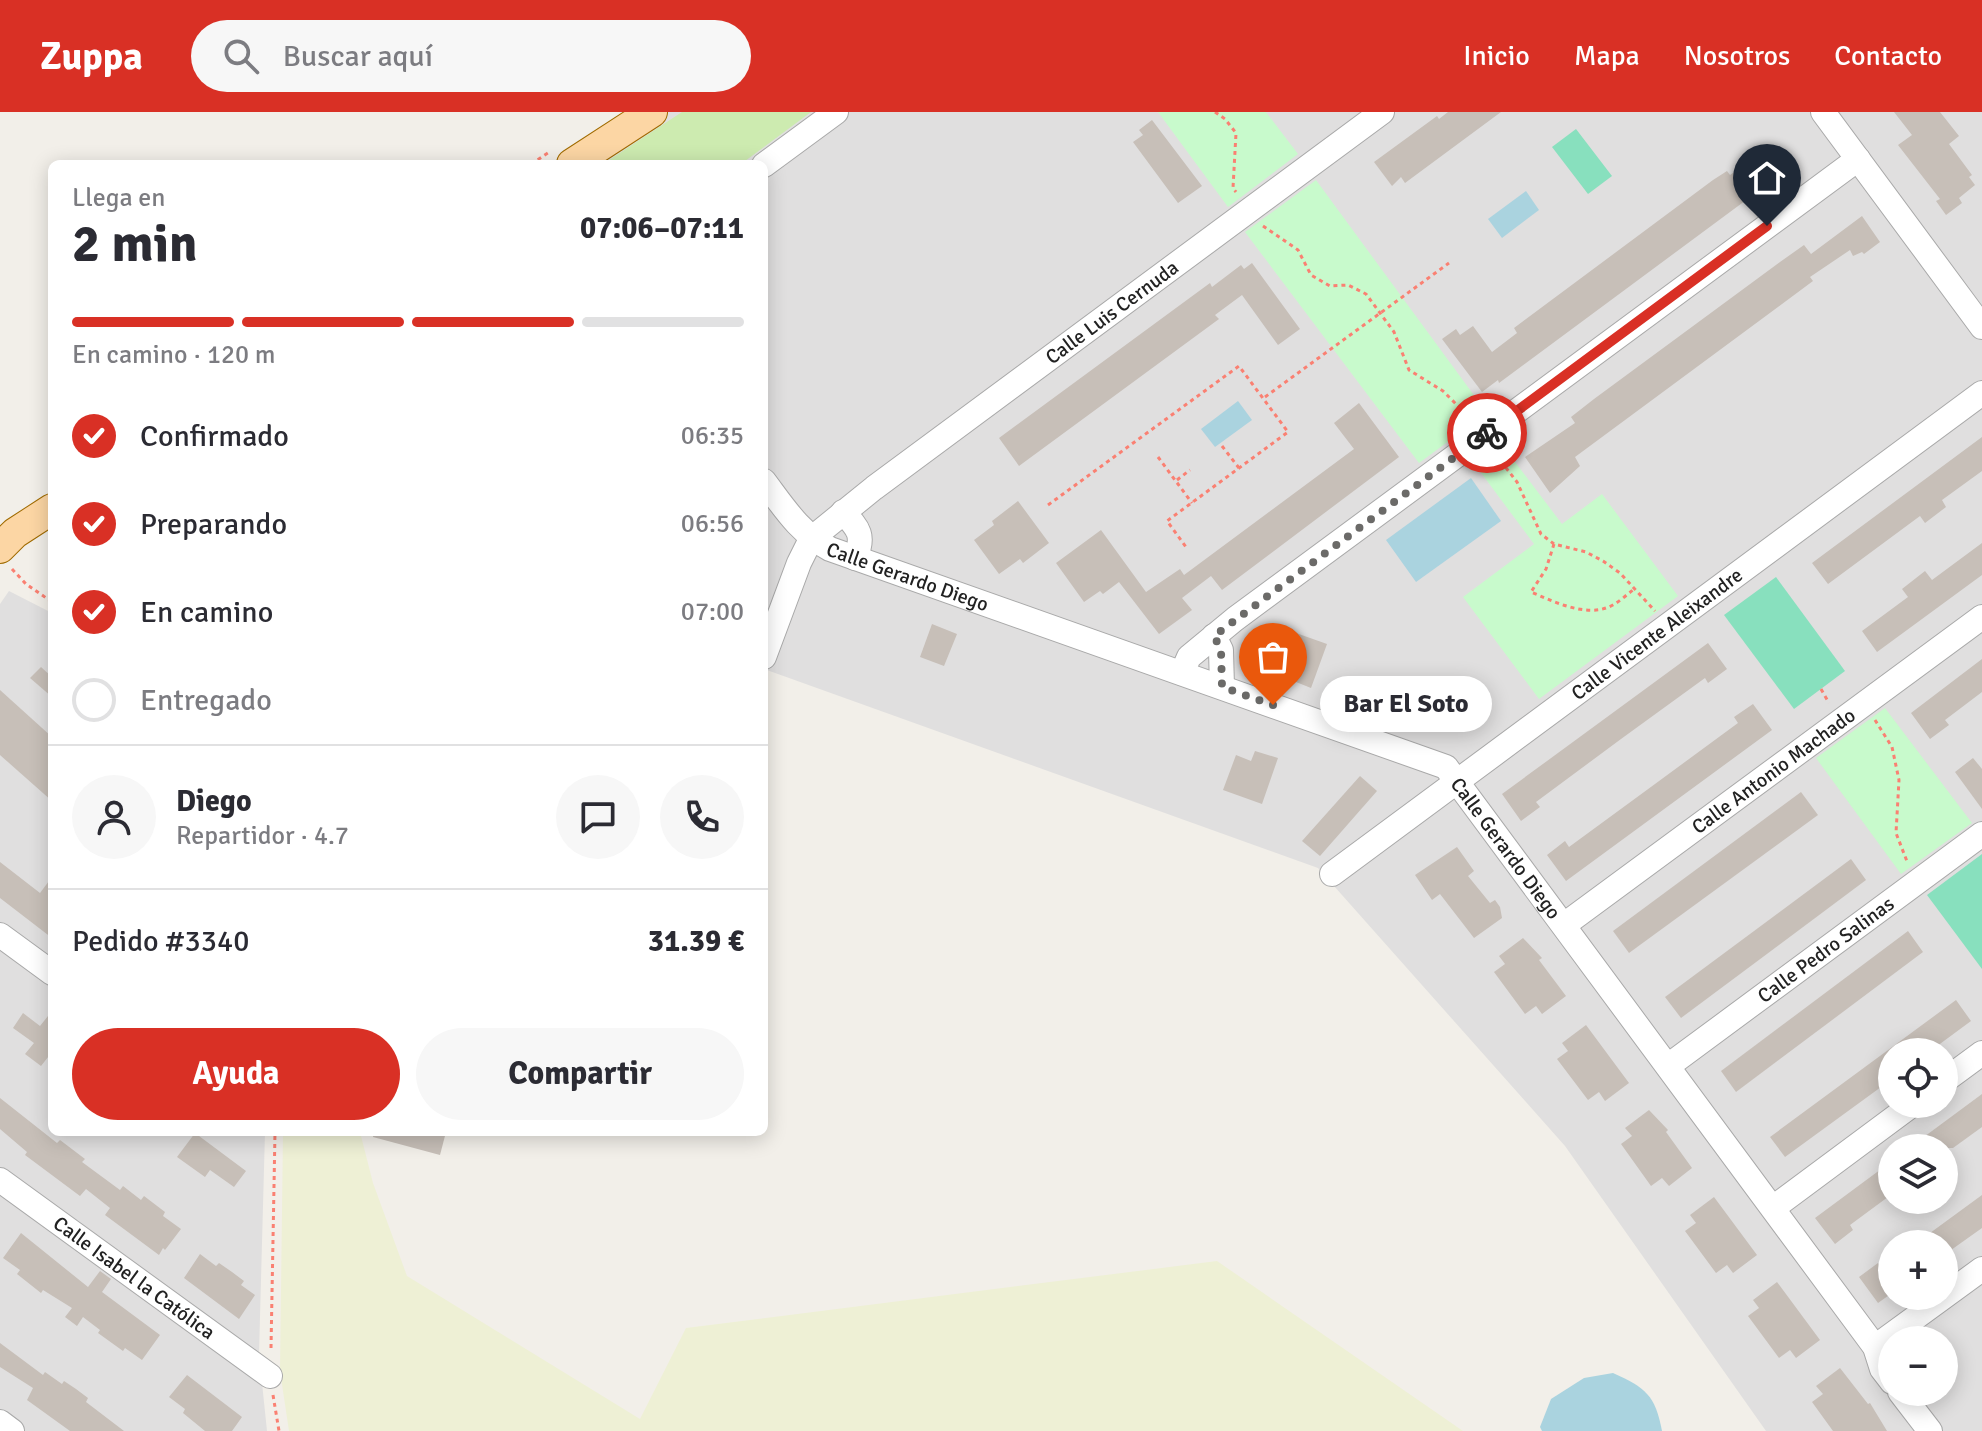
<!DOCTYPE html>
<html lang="es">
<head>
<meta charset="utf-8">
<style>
  :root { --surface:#fff; --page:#f7f7f7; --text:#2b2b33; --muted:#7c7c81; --line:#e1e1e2; --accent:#d93025 }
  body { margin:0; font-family:Signika,sans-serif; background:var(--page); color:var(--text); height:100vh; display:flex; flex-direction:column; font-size:30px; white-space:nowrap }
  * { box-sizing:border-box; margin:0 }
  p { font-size:26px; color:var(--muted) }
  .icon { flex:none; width:44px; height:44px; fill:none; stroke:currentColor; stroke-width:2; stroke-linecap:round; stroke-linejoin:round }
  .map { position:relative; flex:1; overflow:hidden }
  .side { position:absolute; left:48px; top:48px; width:720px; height:976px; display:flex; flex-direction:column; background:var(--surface); border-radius:12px; box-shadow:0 4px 20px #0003 }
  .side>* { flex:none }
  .controls { position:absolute; left:1878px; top:926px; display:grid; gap:16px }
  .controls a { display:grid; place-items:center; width:80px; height:80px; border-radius:50%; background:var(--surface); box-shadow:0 4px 20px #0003; font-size:40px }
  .pin { position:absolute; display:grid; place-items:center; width:68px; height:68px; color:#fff; margin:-82px -34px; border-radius:50% 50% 50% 0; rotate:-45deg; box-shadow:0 0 8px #0007 }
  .pin .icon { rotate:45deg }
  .courier { position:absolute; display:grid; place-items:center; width:80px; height:80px; margin:-40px; border:6px solid #d93025; border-radius:50%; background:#fff; color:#222; box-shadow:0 2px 10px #0007 }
  .bubble { position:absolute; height:56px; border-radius:28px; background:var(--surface); box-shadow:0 4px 20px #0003; font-size:26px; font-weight:700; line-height:56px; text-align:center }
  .headline em { font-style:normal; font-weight:700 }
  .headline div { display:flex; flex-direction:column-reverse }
  .headline { display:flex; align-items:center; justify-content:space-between; height:136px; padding:0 24px }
  h1 { font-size:52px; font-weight:700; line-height:60px }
  .bar { display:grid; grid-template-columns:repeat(4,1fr); gap:12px 8px; align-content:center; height:96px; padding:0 24px }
  .bar i { height:10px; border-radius:6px; background:var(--line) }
  .bar .active { background:var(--accent) }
  .bar p { grid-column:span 4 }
  .line { display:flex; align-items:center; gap:20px; padding:0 24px; border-top:2px solid var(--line) }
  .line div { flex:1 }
  .round { display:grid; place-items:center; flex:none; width:84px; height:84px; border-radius:42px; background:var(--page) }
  ol { padding:0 24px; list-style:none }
  li { display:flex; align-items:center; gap:24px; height:88px }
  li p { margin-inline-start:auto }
  li .icon { padding:8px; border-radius:50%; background:var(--accent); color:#fff; stroke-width:4 }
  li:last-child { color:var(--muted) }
  li i { width:44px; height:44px; border:4px solid var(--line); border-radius:50% }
  .action { display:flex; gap:16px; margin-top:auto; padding:16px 24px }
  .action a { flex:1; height:92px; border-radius:48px; background:var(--accent); color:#fff; font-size:32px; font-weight:700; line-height:92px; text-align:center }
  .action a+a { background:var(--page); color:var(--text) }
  header { display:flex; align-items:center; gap:48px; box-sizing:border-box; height:112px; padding:0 40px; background:var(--accent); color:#fff }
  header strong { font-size:38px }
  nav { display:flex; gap:44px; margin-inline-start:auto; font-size:28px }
  .search { width:560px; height:72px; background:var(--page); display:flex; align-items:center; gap:20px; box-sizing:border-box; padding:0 28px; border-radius:44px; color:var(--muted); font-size:30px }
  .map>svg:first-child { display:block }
  .residential { fill:#e0dfdf; fill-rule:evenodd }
  .farmland { fill:#eef0d5 }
  .grass { fill:#cdebb0 }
  .park { fill:#c8facc }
  .pitch { fill:#88e0be }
  .water { fill:#aad3df }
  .building { fill:#c7bfb8 }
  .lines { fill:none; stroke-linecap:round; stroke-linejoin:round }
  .minor-casing { stroke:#a9a9a9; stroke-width:26 }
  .major-casing { stroke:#a06b00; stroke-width:32 }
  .path { stroke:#fa8072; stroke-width:3; stroke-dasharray:4 4; stroke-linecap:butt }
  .minor { stroke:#fff; stroke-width:24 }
  .major { stroke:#fcd6a4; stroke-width:30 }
  .done { stroke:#6b6a68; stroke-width:8; stroke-dasharray:0 14.4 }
  .route { stroke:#d93025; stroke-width:10 }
  .labels { text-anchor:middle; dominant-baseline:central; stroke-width:6; stroke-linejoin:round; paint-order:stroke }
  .street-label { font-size:20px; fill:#222; stroke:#fff }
</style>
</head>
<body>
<header>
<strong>Zuppa</strong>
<div class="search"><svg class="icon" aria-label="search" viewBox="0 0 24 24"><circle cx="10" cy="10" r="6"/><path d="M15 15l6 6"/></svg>Buscar aquí</div>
<nav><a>Inicio</a><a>Mapa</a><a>Nosotros</a><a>Contacto</a></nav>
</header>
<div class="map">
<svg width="1982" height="1319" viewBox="0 0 1982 1319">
  <rect width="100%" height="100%" fill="#f2efe9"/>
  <!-- residential -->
  <g class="residential">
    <path d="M661 0H1982V1319H1766L1565 1034 1318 756 764 557V52H583ZM1892 940H1944V992H1892ZM1892 1036H1944V1088H1892ZM1892 1132H1944V1184H1892ZM1892 1228H1944V1280H1892Z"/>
    <path d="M9 479 52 501V1020H265L259 1242 267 1319H0V492Z"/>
  </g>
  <!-- farmland -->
  <path class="farmland" d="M283 1020H347L361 1024 373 1071 407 1164 640 1307 686 1216 1217 1149 1463 1319H289L280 1259Z"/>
  <!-- grass -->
  <path class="grass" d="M682 0H811L741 52H603Z"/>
  <!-- park -->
  <g class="park">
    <path d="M1158 0H1266L1298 42 1228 95Z"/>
    <path d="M1316 68 1487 301 1419 351 1245 120Z"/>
    <path d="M1500 330 1562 412 1602 382 1678 484 1539 587 1463 485 1534 432 1473 350Z"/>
    <path d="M1885 596 1972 711 1901 762 1816 646Z"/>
  </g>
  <!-- pitch -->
  <g class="pitch">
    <path d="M1576 17 1612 64 1588 82 1552 35Z"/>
    <path d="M1776 465 1845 559 1794 597 1724 503Z"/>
    <path d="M1982 742V857L1927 783Z"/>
  </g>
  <!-- water -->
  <g class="water">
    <path d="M1526 79 1539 98 1502 126 1488 107Z"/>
    <path d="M1238 289 1252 308 1215 335 1201 317Z"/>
    <path d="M1471 366 1501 409 1416 470 1386 428Z"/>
    <path d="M1613 1261C1646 1276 1655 1283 1662 1319H1542L1540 1315 1551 1287 1584 1266Z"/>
  </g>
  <!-- building -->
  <g class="building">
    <path d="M1448 0H1501L1405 71 1401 65 1392 74 1374 50 1437 4 1439 7Z"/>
    <path d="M1894 0H1940L1959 24 1949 32 1972 63 1969 65 1975 73 1959 86 1962 91 1946 103 1936 89 1940 87 1898 33 1912 23Z"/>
    <path d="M1152 8 1202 74 1178 91 1133 30 1143 23 1139 18Z"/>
    <path d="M1740 56 1757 80 1499 271 1498 268 1482 280 1442 227 1456 217 1460 223 1473 214 1492 240 1517 221 1514 216 1713 68 1727 59 1730 63Z"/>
    <path d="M1862 104 1880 130 1864 142 1862 140 1853 144 1850 138 1810 165 1813 169 1575 345 1580 354 1550 381 1525 345 1575 311 1571 305 1594 287 1780 150 1804 133 1811 142Z"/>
    <path d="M1252 151 1300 217 1278 233 1242 183 1215 203 1219 207 1019 354 999 326 1210 171 1212 175 1241 153 1244 157Z"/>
    <path d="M1359 291 1399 345 1222 478 1211 464 1182 486 1192 498 1159 522 1119 470 1103 482 1100 479 1084 490 1056 451 1101 418 1146 480 1180 457 1184 463 1354 337 1334 311Z"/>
    <path d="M1982 325V359L1942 388 1946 395 1925 411 1920 404 1828 472 1812 451Z"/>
    <path d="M1018 389 1049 431 1023 451 1020 447 999 462 974 428 994 413 992 409Z"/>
    <path d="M1982 431V463L1877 540 1862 519 1908 485 1902 477 1925 459 1932 468Z"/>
    <path d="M932 512 957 522 944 554 920 545Z"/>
    <path d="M1282 516 1327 532 1311 576 1291 568 1295 558 1271 561 1261 557 1257 551 1255 540 1258 534 1267 527 1279 525Z"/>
    <path d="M1708 531 1727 557 1708 571 1705 566 1621 627 1536 690 1540 695 1521 709 1502 682Z"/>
    <path d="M1982 547V580L1945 608 1949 613 1930 627 1911 601Z"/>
    <path d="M41 555 52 565V585L30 566Z"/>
    <path d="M0 578 52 625V689L0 643Z"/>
    <path d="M1753 592 1772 618 1566 769 1547 743 1565 729 1569 735 1655 672 1738 611 1734 605Z"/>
    <path d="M1255 639 1278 646 1262 692 1223 678 1236 643 1251 649Z"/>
    <path d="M1973 646 1982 657V697L1955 660Z"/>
    <path d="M1360 664 1377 679 1320 744 1302 729Z"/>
    <path d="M1801 680 1818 703 1629 841 1613 819Z"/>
    <path d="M1457 735 1474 759 1468 764 1490 791 1495 788 1500 795 1502 806 1474 826 1440 782 1432 788 1415 763Z"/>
    <path d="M1851 747 1866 768 1681 906 1665 885Z"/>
    <path d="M0 750 40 781 52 765V826L0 786Z"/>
    <path d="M1908 819 1923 840 1736 980 1721 959Z"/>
    <path d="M1523 826 1542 846 1539 848 1566 884 1542 902 1536 894 1525 902 1494 860 1505 852 1499 844Z"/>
    <path d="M1956 888 1971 909 1929 940H1892V967L1785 1045 1770 1025Z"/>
    <path d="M52 899V940L41 954 25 942 34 931 13 916 23 901 40 914Z"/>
    <path d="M1586 913 1629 971 1605 989 1599 980 1588 988 1557 947 1568 939 1562 931Z"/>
    <path d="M1982 982V1015L1953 1036H1909Z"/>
    <path d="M0 986 57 1031 60 1028 85 1047 82 1050 120 1078 123 1074 141 1088 144 1084 165 1100 163 1104 181 1117 165 1138 163 1136 159 1143 105 1103 110 1096 86 1077 80 1084 25 1043 27 1040 0 1017Z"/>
    <path d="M1649 998 1668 1018 1666 1020 1692 1056 1669 1074 1662 1066 1651 1074 1621 1032 1632 1024 1625 1016Z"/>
    <path d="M374 1020H446L440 1043 373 1025Z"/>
    <path d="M195 1021 246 1059 234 1075 210 1058 205 1065 177 1045Z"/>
    <path d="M1892 1049V1082L1850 1113 1853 1118 1835 1132 1815 1106Z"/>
    <path d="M1982 1083V1116L1944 1143V1132H1915Z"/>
    <path d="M1714 1085 1757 1143 1733 1161 1727 1153 1716 1161 1685 1119 1696 1111 1690 1103Z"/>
    <path d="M21 1121 88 1175 100 1159 111 1167 102 1180 160 1223 142 1248 125 1236 123 1239 98 1221 100 1218 83 1205 77 1214 65 1205 72 1196 43 1178 41 1181 17 1162 20 1158 3 1146Z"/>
    <path d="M200 1142 216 1154 219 1151 232 1160 244 1169 241 1173 255 1183 239 1207 184 1166Z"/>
    <path d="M1892 1149V1181L1878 1191 1859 1165 1878 1151 1881 1156Z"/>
    <path d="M1777 1170 1820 1228 1796 1246 1790 1238 1779 1246 1748 1204 1759 1196 1753 1188Z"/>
    <path d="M0 1231 43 1263 45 1260 62 1272 64 1269 76 1277 88 1286 86 1290 124 1319H70L27 1288 33 1276 0 1255Z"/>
    <path d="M1840 1256 1868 1292 1870 1291 1887 1319H1833L1812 1290 1823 1282 1816 1274Z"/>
    <path d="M187 1263 242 1305 232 1319H205L183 1301 185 1297 169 1285Z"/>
  </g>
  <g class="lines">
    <!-- minor casing -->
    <g class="minor-casing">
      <g id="minor">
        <path d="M1823 0 1982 215"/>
        <path d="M764 53 836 0"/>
        <path id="s1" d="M764 369C785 397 799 420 830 437L1446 655 1875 1235 1882 1257 1892 1270"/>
        <path d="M843 400C859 417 865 424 855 446"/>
        <path d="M1214 524 1221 538 1222 575"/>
        <path id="s2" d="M764 545 799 451 811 427 874 376 1382 0"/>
        <path d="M1182 561 1189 545 1235 507 1858 47"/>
        <path id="s3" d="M1332 762 1982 281"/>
        <path id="s4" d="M1564 813 1982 505"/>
        <path d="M0 823 52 861"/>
        <path id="s5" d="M1668 954 1982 722"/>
        <path d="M1944 969 1982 941"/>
        <path id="s6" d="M0 1068 270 1264"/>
        <path d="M1773 1096 1913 992"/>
        <path d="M1875 1235 1982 1157"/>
        <path d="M1900 1280 1930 1319"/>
        <path d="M0 1310 12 1319"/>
      </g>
    </g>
    <!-- major casing -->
    <g class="major-casing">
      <g id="major">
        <path d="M572 52 652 0"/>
        <path d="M0 436 15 421 52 397"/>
      </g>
    </g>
    <!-- path -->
    <g class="path">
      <path d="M1215 0 1225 7 1236 21 1233 76 1236 80"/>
      <path d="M531 52 551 39"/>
      <path d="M1263 114 1298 138 1311 163 1330 174 1348 173 1366 182 1394 220 1409 258 1443 279 1472 308"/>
      <path d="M1265 285 1449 151"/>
      <path d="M1222 334 1239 356"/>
      <path d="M1496 343 1517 370 1541 422 1554 432 1586 440 1603 449 1620 461 1655 499"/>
      <path d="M1158 345 1192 391"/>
      <path d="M1177 368 1190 358"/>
      <path d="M1048 393 1239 254 1288 320 1167 409 1186 435"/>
      <path d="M1554 432 1546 457 1531 480C1552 489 1583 504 1606 496 1616 493 1625 484 1633 478"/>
      <path d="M12 457 26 472 52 490"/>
      <path d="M1821 577 1829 591"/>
      <path d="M1875 608 1892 635 1899 668 1896 721 1908 752"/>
      <path d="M271 1236 275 1020"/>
      <path d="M273 1283 279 1319"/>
    </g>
    <!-- minor -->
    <use href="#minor" class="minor"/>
    <!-- major -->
    <use href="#major" class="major"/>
  </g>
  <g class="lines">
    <!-- done -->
    <path class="done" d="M1273 593 1222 575 1221 538 1214 524 1487 321"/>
    <!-- route -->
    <path class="route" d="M1487 321 1767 114"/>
  </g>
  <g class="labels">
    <!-- street labels -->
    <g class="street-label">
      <text stroke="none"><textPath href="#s2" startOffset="504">Calle Luis Cernuda</textPath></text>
      <text stroke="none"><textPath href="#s1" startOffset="178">Calle Gerardo Diego</textPath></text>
      <text stroke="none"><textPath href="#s3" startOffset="404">Calle Vicente Aleixandre</textPath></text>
      <text stroke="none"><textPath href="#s4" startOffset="260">Calle Antonio Machado</textPath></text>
      <text stroke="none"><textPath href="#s1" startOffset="850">Calle Gerardo Diego</textPath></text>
      <text stroke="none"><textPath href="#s5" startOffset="196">Calle Pedro Salinas</textPath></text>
      <text stroke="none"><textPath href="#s6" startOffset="166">Calle Isabel la Católica</textPath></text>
    </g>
  </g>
</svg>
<div class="controls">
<a><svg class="icon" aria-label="locate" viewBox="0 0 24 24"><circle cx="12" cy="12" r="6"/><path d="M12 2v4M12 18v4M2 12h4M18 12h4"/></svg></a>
<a><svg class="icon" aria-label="layers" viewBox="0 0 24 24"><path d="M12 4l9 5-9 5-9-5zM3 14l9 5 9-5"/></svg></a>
<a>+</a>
<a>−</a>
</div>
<div class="pin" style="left:1273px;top:593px;background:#ea580c"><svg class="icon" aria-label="bag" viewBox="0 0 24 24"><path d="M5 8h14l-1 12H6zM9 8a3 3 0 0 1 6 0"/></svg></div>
<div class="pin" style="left:1767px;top:114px;background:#1f2937"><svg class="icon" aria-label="home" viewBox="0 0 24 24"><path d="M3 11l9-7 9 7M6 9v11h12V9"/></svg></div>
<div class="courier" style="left:1487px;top:321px"><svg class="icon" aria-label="bike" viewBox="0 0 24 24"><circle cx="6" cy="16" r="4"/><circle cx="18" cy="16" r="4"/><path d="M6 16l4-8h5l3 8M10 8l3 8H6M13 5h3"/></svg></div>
<div class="bubble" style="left:1320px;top:564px;width:172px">Bar El Soto</div>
<section class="side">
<div class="headline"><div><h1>2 min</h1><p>Llega en</p></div><em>07:06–07:11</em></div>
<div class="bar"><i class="active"></i><i class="active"></i><i class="active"></i><i></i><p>En camino · 120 m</p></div>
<ol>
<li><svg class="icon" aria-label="check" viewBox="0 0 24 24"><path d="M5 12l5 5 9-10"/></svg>Confirmado<p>06:35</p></li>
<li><svg class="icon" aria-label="check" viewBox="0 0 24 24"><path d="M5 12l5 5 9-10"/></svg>Preparando<p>06:56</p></li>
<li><svg class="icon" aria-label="check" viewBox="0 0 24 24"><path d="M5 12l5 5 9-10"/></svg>En camino<p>07:00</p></li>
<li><i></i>Entregado</li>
</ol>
<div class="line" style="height:144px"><a class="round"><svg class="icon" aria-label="person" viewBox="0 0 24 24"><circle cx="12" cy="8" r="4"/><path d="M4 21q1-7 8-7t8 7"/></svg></a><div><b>Diego</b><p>Repartidor · 4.7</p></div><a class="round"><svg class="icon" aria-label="chat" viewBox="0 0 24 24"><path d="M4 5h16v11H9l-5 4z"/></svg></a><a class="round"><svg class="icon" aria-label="phone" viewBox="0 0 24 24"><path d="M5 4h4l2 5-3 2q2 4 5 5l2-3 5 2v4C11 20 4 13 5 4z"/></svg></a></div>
<div class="line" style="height:104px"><div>Pedido #3340</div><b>31.39 €</b></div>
<div class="action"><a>Ayuda</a><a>Compartir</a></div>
</section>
</div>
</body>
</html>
